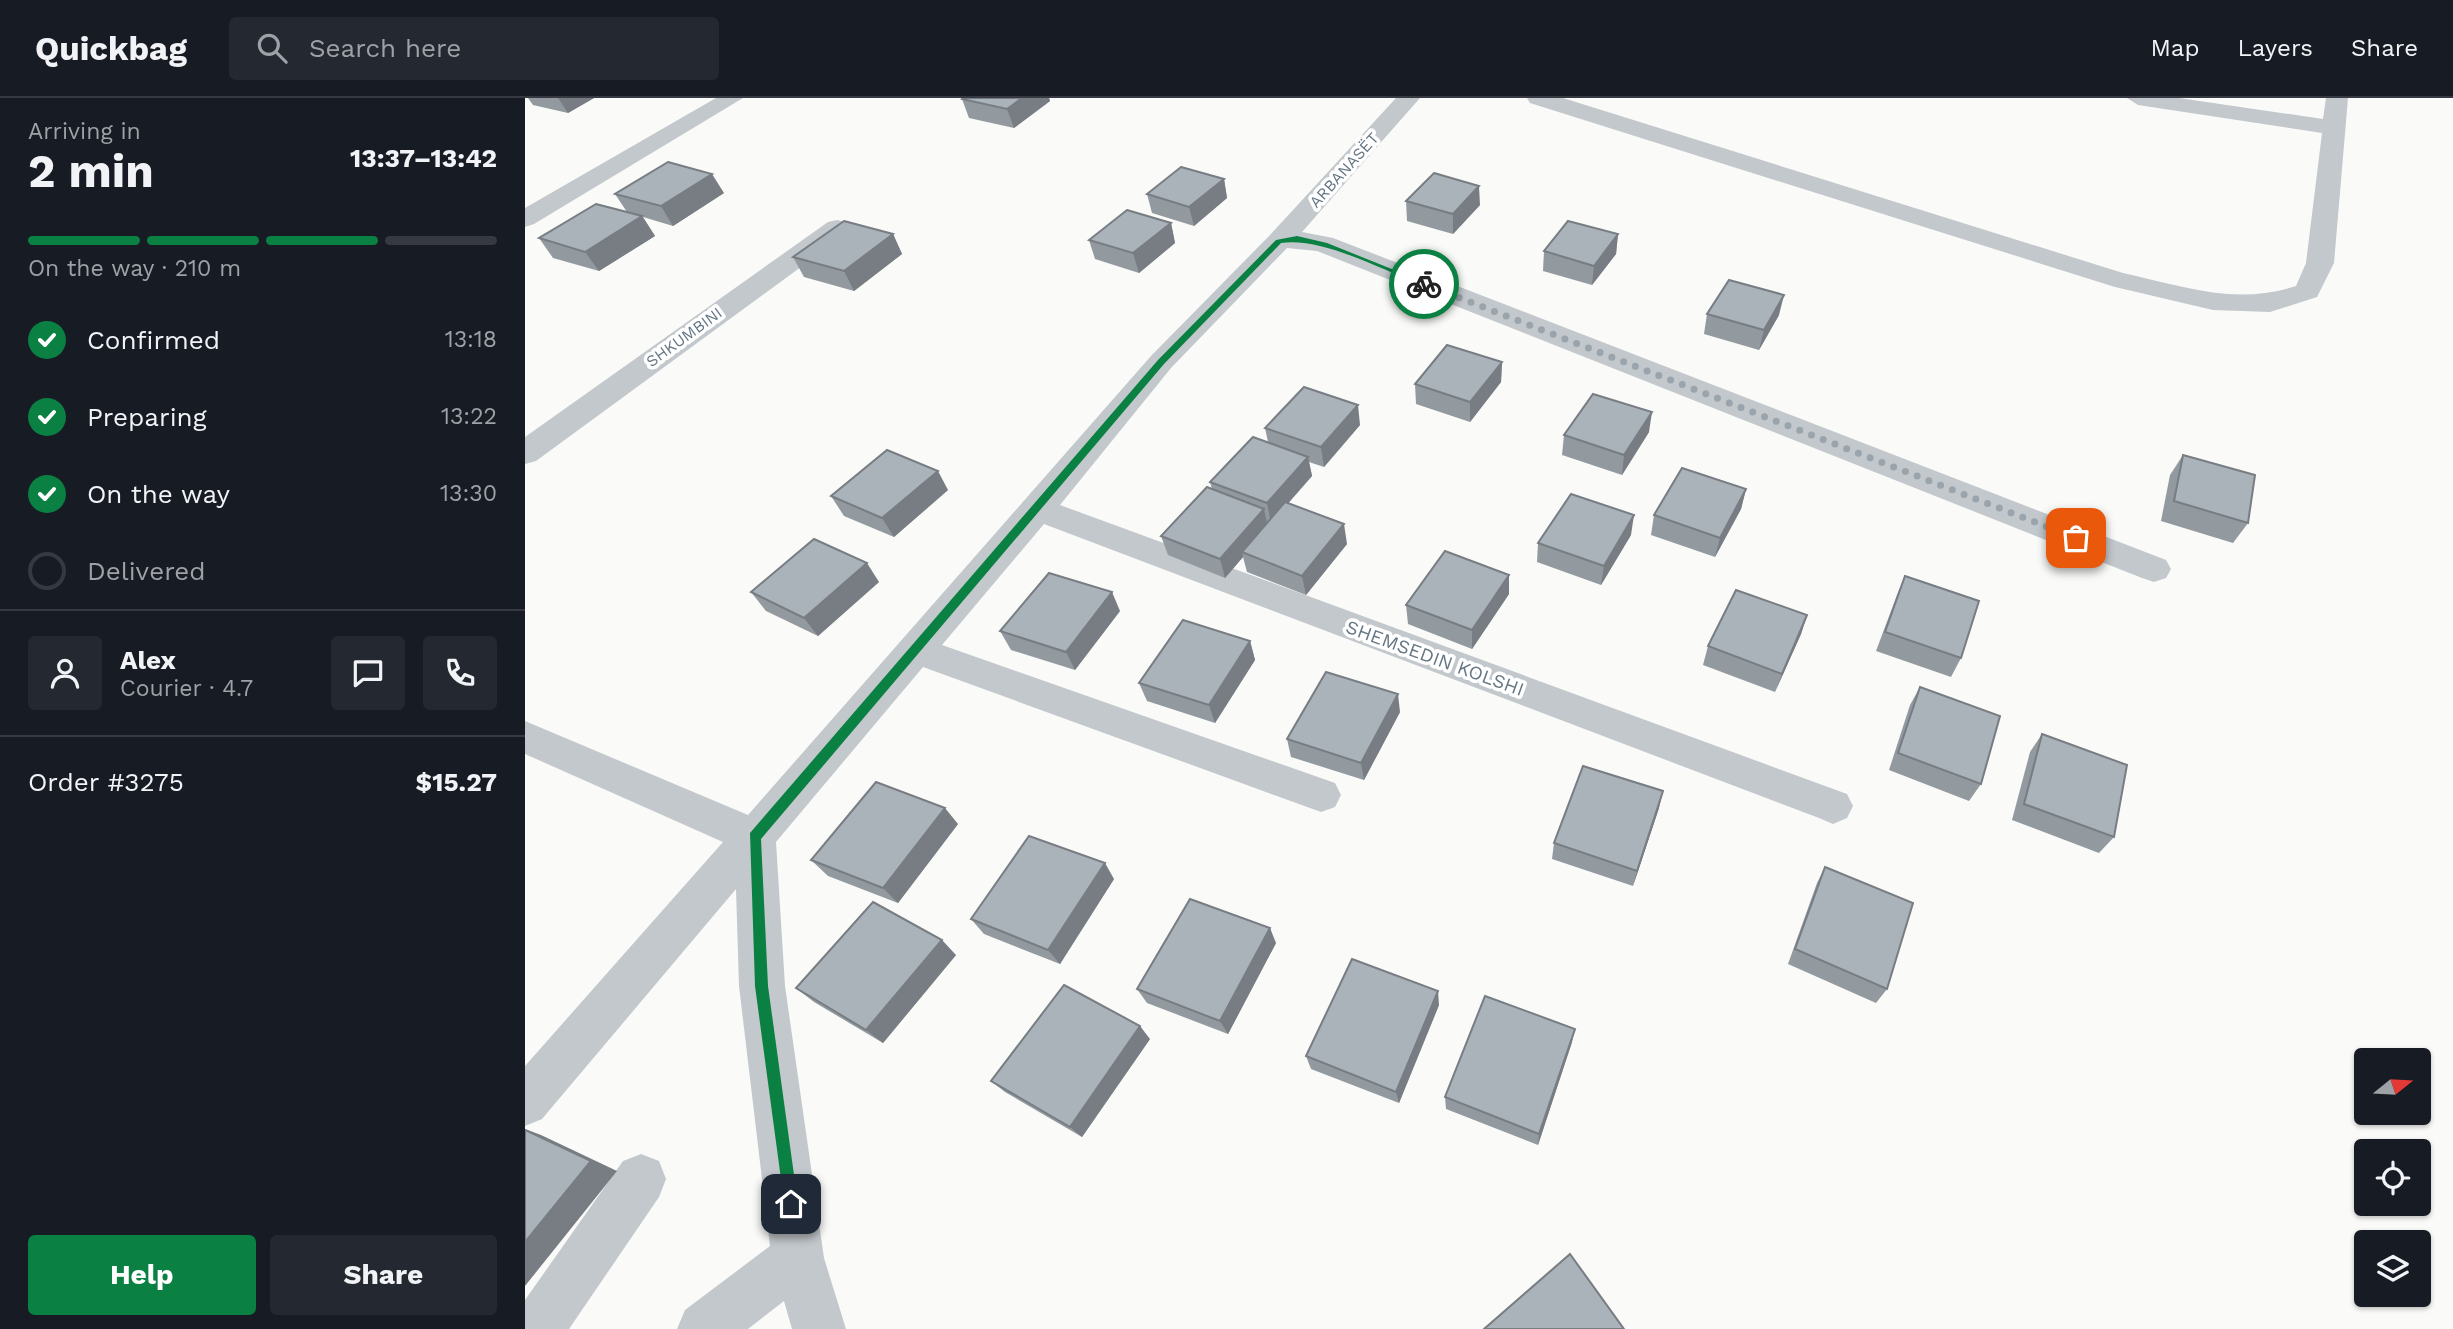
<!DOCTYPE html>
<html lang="en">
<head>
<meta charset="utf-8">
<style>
  :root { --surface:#171b24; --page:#242831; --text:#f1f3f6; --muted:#9ea1a6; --line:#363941; --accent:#0b8043 }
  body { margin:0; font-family:"Work Sans",sans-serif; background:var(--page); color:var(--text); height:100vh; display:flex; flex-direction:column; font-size:26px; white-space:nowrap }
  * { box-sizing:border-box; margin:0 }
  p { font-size:23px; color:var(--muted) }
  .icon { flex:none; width:38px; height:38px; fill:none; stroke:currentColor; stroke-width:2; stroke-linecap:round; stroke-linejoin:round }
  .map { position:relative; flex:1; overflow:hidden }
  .sheet { display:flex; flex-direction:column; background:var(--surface); width:525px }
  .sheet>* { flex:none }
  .needle { width:46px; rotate:72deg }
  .tools { position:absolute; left:1829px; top:950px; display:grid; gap:14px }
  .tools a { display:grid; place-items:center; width:77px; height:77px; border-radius:7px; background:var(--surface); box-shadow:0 2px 5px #0004; font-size:35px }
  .pin { position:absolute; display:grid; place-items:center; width:60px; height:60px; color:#fff; margin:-30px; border-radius:14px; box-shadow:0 4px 10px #0006 }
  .courier { position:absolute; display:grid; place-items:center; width:70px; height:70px; margin:-35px; border:5px solid #0b8043; border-radius:50%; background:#fff; color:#222; box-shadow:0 2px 9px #0007 }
  .overview em { font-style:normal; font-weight:700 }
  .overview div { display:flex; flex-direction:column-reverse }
  .overview { display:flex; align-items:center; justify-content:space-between; height:119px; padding:0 28px }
  h1 { font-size:46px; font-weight:700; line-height:52px }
  .bar { display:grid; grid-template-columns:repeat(4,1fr); gap:10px 7px; align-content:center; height:84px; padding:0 28px }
  .bar i { height:9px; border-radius:5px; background:var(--line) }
  .bar .selected { background:var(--accent) }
  .bar p { grid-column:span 4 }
  .line { display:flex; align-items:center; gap:18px; padding:0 28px; border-top:2px solid var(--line) }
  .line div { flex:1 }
  .round { display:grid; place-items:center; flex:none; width:74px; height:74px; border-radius:7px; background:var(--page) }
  ol { padding:0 28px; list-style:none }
  li { display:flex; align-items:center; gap:21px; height:77px }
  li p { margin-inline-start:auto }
  li .icon { padding:7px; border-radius:50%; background:var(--accent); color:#fff; stroke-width:4 }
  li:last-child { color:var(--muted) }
  li i { width:38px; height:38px; border:4px solid var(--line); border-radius:50% }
  .primary-button { display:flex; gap:14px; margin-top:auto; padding:14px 28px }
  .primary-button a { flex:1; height:80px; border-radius:7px; background:var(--accent); color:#fff; font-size:28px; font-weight:700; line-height:80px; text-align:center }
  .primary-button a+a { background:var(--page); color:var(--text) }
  header { display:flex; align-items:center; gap:42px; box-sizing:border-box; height:98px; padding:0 35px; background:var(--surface); border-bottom:2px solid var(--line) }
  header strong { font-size:33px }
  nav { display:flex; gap:38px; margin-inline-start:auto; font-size:24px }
  .search { width:490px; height:63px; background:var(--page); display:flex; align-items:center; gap:18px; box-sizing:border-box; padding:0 24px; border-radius:7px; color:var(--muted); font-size:26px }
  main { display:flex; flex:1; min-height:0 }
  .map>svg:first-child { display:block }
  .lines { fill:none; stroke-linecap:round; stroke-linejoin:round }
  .minor { fill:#c3c8cc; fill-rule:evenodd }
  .wall { fill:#929a9f }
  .shaded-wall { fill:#777d82 }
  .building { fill:#aab3b9; stroke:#777d82; stroke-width:2 }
  .route { fill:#0b8043 }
  .done { stroke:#99a4ac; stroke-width:7; stroke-dasharray:0 12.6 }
  .labels { text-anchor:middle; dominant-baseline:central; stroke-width:7; stroke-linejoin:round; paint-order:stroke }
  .far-street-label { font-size:16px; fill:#657683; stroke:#fff }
  .street-label { font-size:19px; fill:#657683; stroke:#fff }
</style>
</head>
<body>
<header>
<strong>Quickbag</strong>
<div class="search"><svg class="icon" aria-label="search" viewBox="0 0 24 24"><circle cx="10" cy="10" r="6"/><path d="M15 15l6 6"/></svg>Search here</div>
<nav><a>Map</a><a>Layers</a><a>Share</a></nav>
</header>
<main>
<section class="sheet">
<div class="overview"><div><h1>2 min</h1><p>Arriving in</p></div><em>13:37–13:42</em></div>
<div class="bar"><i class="selected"></i><i class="selected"></i><i class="selected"></i><i></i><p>On the way · 210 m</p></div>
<ol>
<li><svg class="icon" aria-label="check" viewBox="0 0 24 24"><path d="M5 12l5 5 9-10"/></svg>Confirmed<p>13:18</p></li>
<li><svg class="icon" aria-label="check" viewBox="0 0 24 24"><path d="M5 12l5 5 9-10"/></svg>Preparing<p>13:22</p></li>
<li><svg class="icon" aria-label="check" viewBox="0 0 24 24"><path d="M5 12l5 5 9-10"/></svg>On the way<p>13:30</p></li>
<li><i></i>Delivered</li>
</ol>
<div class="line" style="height:126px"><a class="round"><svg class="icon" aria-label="person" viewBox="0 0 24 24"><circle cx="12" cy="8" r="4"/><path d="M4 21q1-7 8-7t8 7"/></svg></a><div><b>Alex</b><p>Courier · 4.7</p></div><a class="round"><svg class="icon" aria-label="chat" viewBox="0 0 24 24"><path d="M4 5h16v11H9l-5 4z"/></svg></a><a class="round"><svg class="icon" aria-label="phone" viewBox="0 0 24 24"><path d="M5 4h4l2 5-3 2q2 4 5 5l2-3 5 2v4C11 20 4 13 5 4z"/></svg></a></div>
<div class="line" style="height:91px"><div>Order #3275</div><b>$15.27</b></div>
<div class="primary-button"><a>Help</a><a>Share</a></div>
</section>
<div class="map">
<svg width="1928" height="1231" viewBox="0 0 1928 1231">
  <rect width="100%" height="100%" fill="#fafaf8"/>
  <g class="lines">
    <!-- minor -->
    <g class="minor">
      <path d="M191 0H218L9 126 0 129V110Z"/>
      <path d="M871 0H895L777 134 808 140 1641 462 1646 471 1641 480 1629 484 1617 480 792 153 762 150 646 270 535 407 1322 696 1328 708 1322 720 1308 726 1294 720 519 426 417 547 810 685 816 697 810 709 796 714 398 569 251 744 260 888 299 1160 321 1231H267L259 1203 223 1231H152L160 1212 245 1148 214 888 211 791 17 1021 0 1028V968L198 744 0 656V623L223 717 626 258 745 137Z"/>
      <path d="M1002 0H1038L1598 175C1657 188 1711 208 1771 188L1781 165 1797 35 1613 7 1602 0H1654L1798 21 1801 0H1823L1809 165 1792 199 1745 214 1688 212 1590 189 1005 5Z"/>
      <path d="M312 122 321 124 325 130 321 136 11 363 0 366V339L303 124Z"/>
      <path d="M116 1056 134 1063 141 1081 134 1099 44 1231H0V1202L98 1063Z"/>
    </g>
  </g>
  <!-- wall -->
  <g class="wall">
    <path d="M3 0H69L43 15 8 7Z"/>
    <path d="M438 0H524L525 3 489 30 444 20 437 1Z"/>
    <path d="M699 81 702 100 669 128 627 115 622 96Z"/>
    <path d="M199 95 148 128 118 119 130 138 74 173 28 160 14 140 102 114 90 96Z"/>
    <path d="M881 103 955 107 928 136 882 123Z"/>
    <path d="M646 125 650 145 614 175 570 161 564 142Z"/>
    <path d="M368 136 377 156 329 193 279 179 268 159Z"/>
    <path d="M1093 136 1091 156 1067 187 1018 173 1019 153Z"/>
    <path d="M1182 216 1254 217 1234 252 1179 236Z"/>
    <path d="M977 264 976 284 945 324 891 306 890 286Z"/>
    <path d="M835 327 799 369 784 364 787 378 763 405 822 446 781 497 722 474 718 459 700 480 643 457 636 438 687 391 685 384 743 344 740 330Z"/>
    <path d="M1124 334 1097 377 1037 357 1039 337Z"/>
    <path d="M1658 357 1723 425 1708 445 1636 423 1645 377Z"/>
    <path d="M1221 391 1216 411 1190 459 1126 437 1129 417Z"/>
    <path d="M423 392 369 439 319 418 306 398Z"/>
    <path d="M1106 437 1076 487 1012 464 1013 445Z"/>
    <path d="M1380 478 1436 560 1426 579 1351 553 1372 497Z"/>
    <path d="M354 484 293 538 241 513 226 494Z"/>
    <path d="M984 496 947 551 883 526 881 507Z"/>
    <path d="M595 513 550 572 486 552 475 533Z"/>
    <path d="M1282 517 1276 536 1250 594 1178 567 1183 548Z"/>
    <path d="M725 543 730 562 690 625 622 603 614 585Z"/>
    <path d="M1395 589 1456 686 1444 703 1364 672 1385 607Z"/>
    <path d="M875 614 839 682 766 659 762 641Z"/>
    <path d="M1517 636 1589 739 1574 755 1487 722 1505 654Z"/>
    <path d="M1134 710 1108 788 1027 761 1029 745Z"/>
    <path d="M433 726 373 805 303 778 286 762Z"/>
    <path d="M1300 769 1362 891 1351 905 1263 866 1292 785Z"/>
    <path d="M589 781 535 866 459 836 446 821Z"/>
    <path d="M751 845 703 936 622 905 612 891Z"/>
    <path d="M431 857 358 945 289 904 271 890Z"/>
    <path d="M914 907 874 1005 786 971 781 958Z"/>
    <path d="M625 941 557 1039 480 994 466 983Z"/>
    <path d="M1047 944 1013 1047 921 1011 920 999Z"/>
  </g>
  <!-- shaded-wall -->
  <g class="shaded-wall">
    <path d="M33 0H69L43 15Z"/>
    <path d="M497 0H524L525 3 489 30 482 11Z"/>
    <path d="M187 76 199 95 148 128 136 108Z"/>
    <path d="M699 81 702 100 669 128 664 109Z"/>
    <path d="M954 88 955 107 928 136V116Z"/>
    <path d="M117 118 130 138 74 173 60 154Z"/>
    <path d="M646 125 650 145 614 175 608 155Z"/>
    <path d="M368 136 377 156 329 193 319 173Z"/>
    <path d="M1093 136 1091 156 1067 187 1069 168Z"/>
    <path d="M1259 197 1254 217 1234 252 1239 232Z"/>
    <path d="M977 264 976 284 945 324V304Z"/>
    <path d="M833 307 835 327 799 369 796 349Z"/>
    <path d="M1127 314 1124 334 1097 377 1099 357Z"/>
    <path d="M783 359 787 378 746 425 742 405Z"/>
    <path d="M413 373 423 392 369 439 357 420Z"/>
    <path d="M1221 391 1216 411 1190 459 1195 440Z"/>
    <path d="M739 411 743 430 717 454 718 459 700 480 695 461Z"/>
    <path d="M1109 417 1106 437 1076 487 1079 468Z"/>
    <path d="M819 426 822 446 781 497 777 478Z"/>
    <path d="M342 465 354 484 293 538 279 520Z"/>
    <path d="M984 477V496L947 551V532Z"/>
    <path d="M587 494 595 513 550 572 541 554Z"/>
    <path d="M1282 517 1276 536 1250 594 1257 576Z"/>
    <path d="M725 543 730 562 690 625 684 607Z"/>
    <path d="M873 596 875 614 839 682 836 665Z"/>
    <path d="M1138 693 1134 710 1108 788 1112 773Z"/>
    <path d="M420 710 433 726 373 805 358 790Z"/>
    <path d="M580 765 589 781 535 866 523 852Z"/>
    <path d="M745 830 751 845 703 936 695 923Z"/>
    <path d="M417 842 431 857 358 945 341 932Z"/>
    <path d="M913 893 914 907 874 1005 871 994Z"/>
    <path d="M615 928 625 941 557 1039 545 1029Z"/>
    <path d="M1050 931 1047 944 1013 1047 1014 1036Z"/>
    <path d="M0 1031 16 1037 92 1073 0 1188Z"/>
  </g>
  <!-- building -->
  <g class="building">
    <path d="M438 0H497L482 11 437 1Z"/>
    <path d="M143 64 187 76 136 108 90 96Z"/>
    <path d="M656 69 699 81 664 109 622 96Z"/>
    <path d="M909 75 954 88 928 116 881 103Z"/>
    <path d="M71 106 117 118 60 154 14 140Z"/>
    <path d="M602 112 646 125 608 155 564 142Z"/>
    <path d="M319 123 368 136 319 173 268 159Z"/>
    <path d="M1043 123 1093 136 1069 168 1019 153Z"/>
    <path d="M1204 182 1259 197 1239 232 1182 216Z"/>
    <path d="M922 247 977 264 945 304 890 286Z"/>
    <path d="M779 289 833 307 796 349 740 330Z"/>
    <path d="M1068 296 1127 314 1099 357 1039 337Z"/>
    <path d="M728 339 783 359 742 405 685 384Z"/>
    <path d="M362 352 413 373 357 420 306 398Z"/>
    <path d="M1658 357 1730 377 1723 425 1649 403Z"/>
    <path d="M1157 370 1221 391 1195 440 1129 417Z"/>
    <path d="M682 389 739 411 695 461 636 438Z"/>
    <path d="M1046 396 1109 417 1079 468 1013 445Z"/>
    <path d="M760 404 819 426 777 478 717 454Z"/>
    <path d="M289 441 342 465 279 520 226 494Z"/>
    <path d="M920 453 984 477 947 532 881 507Z"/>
    <path d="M524 475 587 494 541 554 475 533Z"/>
    <path d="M1380 478 1454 503 1436 560 1360 534Z"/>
    <path d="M1211 492 1282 517 1257 576 1183 548Z"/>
    <path d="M658 522 725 543 684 607 614 585Z"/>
    <path d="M801 574 873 596 836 665 762 641Z"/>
    <path d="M1395 589 1475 618 1456 686 1373 655Z"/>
    <path d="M1517 636 1602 667 1589 739 1499 706Z"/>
    <path d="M1058 668 1138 693 1112 773 1029 745Z"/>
    <path d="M351 684 420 710 358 790 286 762Z"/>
    <path d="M504 738 580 765 523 852 446 821Z"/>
    <path d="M1300 769 1388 805 1362 891 1270 851Z"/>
    <path d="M665 801 745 830 695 923 612 891Z"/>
    <path d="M348 804 417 842 341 932 271 890Z"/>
    <path d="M827 861 913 893 871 994 781 958Z"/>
    <path d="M539 887 615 928 545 1029 466 983Z"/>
    <path d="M960 898 1050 931 1014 1036 920 999Z"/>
    <path d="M0 1032 66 1063 0 1144Z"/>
    <path d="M1045 1156 1099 1231H959Z"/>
  </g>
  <!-- route -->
  <path class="route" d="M772 138 802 145 904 186 897 187C857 172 798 139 756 145L639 266 236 741 243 888 273 1106 271 1111H260L230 888 225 735 633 262 751 142Z"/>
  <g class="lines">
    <!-- done -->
    <path class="done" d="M899 186 1551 440"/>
  </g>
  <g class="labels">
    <!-- far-street labels -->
    <g class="far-street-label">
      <text transform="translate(819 72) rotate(-48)">ARBANASËT</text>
      <text transform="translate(159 239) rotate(-36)">SHKUMBINI</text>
    </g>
    <!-- street labels -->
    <g class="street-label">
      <text transform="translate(910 560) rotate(20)">SHEMSEDIN KOLSHI</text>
    </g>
  </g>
</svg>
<div class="tools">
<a><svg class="needle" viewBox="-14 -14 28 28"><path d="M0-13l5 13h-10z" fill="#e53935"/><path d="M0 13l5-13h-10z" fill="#9ea1a6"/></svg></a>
<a><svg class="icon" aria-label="locate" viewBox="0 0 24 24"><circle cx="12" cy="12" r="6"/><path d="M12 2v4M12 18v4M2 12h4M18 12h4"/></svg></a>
<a><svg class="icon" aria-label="layers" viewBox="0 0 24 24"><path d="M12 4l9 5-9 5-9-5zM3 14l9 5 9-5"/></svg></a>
</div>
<div class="pin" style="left:1551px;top:440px;background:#ea580c"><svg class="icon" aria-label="bag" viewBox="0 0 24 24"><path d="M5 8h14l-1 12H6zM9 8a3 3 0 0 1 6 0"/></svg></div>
<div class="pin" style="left:266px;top:1106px;background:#1f2937"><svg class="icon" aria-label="home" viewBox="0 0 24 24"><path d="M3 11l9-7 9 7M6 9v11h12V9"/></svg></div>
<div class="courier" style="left:899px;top:186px"><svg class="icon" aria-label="bike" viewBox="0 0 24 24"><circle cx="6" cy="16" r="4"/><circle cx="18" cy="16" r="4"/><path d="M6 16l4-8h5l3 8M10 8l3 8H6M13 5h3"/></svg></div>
</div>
</main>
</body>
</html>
